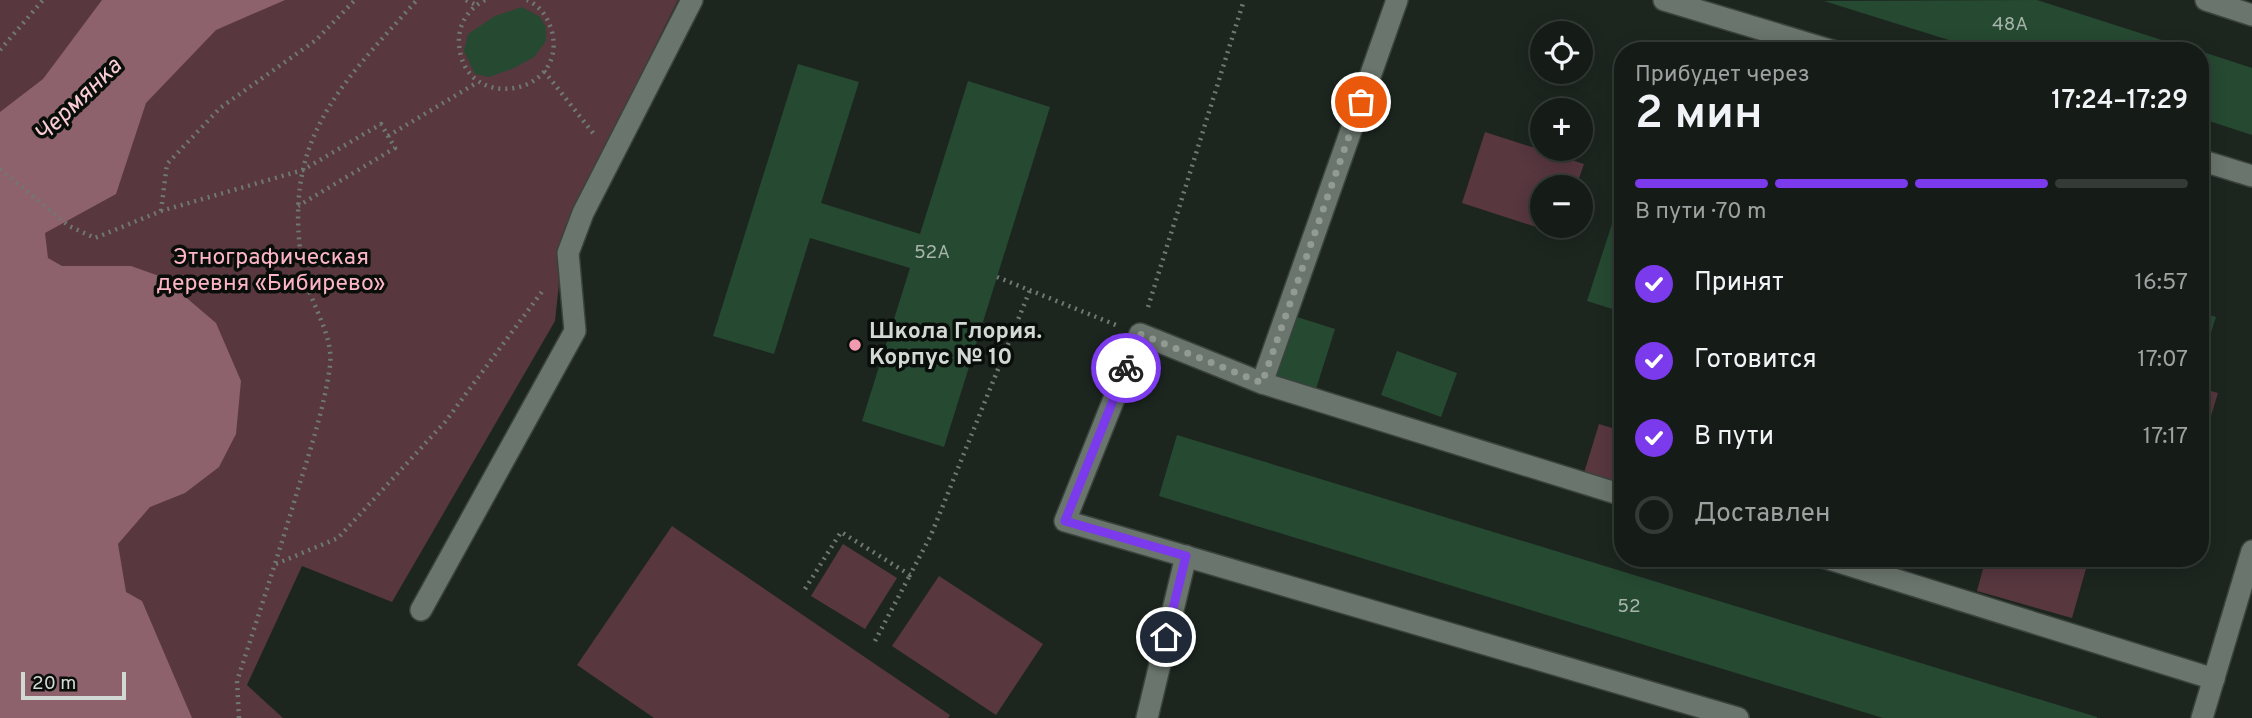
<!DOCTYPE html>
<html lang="ru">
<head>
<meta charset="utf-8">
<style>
  :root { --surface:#151c17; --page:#222924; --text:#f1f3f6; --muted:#9da1a1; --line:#343a36; --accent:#7c3aed }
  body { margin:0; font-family:Overpass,sans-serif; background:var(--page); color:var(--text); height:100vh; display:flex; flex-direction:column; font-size:26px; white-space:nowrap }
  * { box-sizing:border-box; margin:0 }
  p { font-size:23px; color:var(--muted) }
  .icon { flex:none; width:38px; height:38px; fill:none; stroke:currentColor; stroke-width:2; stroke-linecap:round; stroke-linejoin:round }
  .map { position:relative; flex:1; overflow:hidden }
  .panel { position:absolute; left:1614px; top:42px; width:595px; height:525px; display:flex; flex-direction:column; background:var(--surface); border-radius:28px; box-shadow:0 4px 18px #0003,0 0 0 2px var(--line) }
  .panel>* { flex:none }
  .buttons { position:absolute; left:1530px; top:21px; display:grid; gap:14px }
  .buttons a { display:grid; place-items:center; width:63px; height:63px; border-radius:50%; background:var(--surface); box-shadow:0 4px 18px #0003,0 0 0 2px var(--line); font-size:35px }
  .scale { position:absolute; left:21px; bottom:18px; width:105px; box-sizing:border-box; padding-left:7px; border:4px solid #d2d8d3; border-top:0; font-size:19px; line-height:24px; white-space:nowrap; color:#d2d8d3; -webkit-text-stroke:5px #0a0e0b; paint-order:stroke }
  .pin { position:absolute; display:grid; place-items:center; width:60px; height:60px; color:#fff; margin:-30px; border:4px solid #fff; border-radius:50%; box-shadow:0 2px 7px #0007 }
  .courier { position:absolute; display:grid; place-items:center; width:70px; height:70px; margin:-35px; border:5px solid #7c3aed; border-radius:50%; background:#fff; color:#222; box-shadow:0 2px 9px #0007 }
  .overview em { font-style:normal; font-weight:600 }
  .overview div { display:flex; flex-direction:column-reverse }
  .overview { display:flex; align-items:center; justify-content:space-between; height:119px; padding:0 21px }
  h1 { font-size:46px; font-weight:600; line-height:52px }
  .bar { display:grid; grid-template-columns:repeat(4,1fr); gap:10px 7px; align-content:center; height:84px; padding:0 21px }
  .bar i { height:9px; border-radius:5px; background:var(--line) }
  .bar .active { background:var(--accent) }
  .bar p { grid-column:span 4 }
  ol { padding:0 21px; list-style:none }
  li { display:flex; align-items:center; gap:21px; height:77px }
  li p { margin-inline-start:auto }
  li .icon { padding:7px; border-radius:50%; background:var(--accent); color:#fff; stroke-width:4 }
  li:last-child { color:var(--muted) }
  li i { width:38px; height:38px; border:4px solid var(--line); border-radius:50% }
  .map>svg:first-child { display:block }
  .green { fill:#58373f }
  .water { fill:#8d626d }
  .building { fill:#264932 }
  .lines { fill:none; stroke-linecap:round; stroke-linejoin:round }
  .minor-casing { stroke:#3b433e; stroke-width:24 }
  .path { stroke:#707872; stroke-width:4.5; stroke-dasharray:2 5; stroke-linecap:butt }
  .minor { stroke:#6a756d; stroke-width:21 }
  .done { stroke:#929a94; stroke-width:7; stroke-dasharray:0 12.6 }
  .route { stroke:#7c3aed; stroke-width:9 }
  .poi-dot { fill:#f29ab0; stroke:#0a0e0b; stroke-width:2.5 }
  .labels { text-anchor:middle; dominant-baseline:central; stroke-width:7; stroke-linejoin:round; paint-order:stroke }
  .number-label { font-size:19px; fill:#a7b4ab }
  .park-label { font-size:23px; fill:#fdb5c6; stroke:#0a0e0b }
  .poi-label { font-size:23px; font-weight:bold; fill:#d2d8d3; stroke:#0a0e0b; text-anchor:start }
  .water-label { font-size:24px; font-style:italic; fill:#facdd7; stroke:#0a0e0b }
</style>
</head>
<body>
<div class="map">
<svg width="2252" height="718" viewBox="0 0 2252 718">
  <rect width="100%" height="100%" fill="#1c261f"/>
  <!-- green -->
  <g class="green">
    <path d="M0 0H678L565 227 555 321 392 602 302 566 247 685 283 718H0Z"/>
    <path d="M1485 132 1584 164 1576 187H1542V226H1564L1561 235 1462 203Z"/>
    <path d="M2200 388 2218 393 2200 452Z"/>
    <path d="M1599 424 1622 431V484L1584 473Z"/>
    <path d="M672 526 950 715 948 718H654L577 665Z"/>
    <path d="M843 544 897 578 865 629 811 596Z"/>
    <path d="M1986 558H2089L2072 618 1977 591Z"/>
    <path d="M939 576 1043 644 996 715 892 646Z"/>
  </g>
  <!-- water -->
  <path class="water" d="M102 0H285L216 30 146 103 116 194 45 233 48 258 62 266H131L162 277 216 323 241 381 236 434 219 467 185 493 150 507 118 544 126 592 142 601 192 718H0V112L43 79Z"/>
  <!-- building -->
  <g class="building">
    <path d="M2037 0 2196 51H1984L1824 1Z"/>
    <path d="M522 7 540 17 546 27V41L534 57 514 68 489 77 475 74 464 51 468 34 495 16Z"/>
    <path d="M2200 51 2252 68V135L2200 118Z"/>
    <path d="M798 64 859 82 821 203 920 234 968 81 1050 107 944 447 862 421 910 268 810 238 774 354 713 336Z"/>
    <path d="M1622 193V312L1587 301Z"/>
    <path d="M2200 312 2216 317 2200 367Z"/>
    <path d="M1294 316 1335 329 1315 392 1273 379Z"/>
    <path d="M1397 351 1457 373 1441 417 1381 395Z"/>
    <path d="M1177 435 2097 717V718H1883L1159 496Z"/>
  </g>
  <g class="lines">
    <!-- minor casing -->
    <g class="minor-casing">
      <g id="minor">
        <path d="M1397 0 1262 383 1140 334 1065 521 1738 718"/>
        <path d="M1664 0 1833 51"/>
        <path d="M2206 0 2252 15"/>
        <path d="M2200 160 2252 176"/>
        <path d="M1262 383 1622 495"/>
        <path d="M1826 558 2214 679"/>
        <path d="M421 610 575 331 568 253 583 213 692 0"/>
        <path d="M1147 718 1186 556"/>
        <path d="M2202 718 2252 551"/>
      </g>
    </g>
    <!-- path -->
    <g class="path">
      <path d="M466 0 476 5"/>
      <path d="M485 0C469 8 458 24 459 42 461 114 568 97 552 32 548 17 540 6 527 0"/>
      <path d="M0 50 43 0"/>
      <path d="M544 71 593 133"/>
      <path d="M388 136 478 82"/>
      <path d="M0 169 69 226 95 238 161 211 303 170 381 124 395 148 298 206"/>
      <path d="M161 211 167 164 220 108 316 40 355 0"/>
      <path d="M997 277 1116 325"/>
      <path d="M1148 307 1244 0"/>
      <path d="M276 564 338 538 445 422 544 289"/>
      <path d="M805 589 841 532 910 575 931 535 1030 290"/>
      <path d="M875 641 910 575"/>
      <path d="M239 718 237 681C258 617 279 553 298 489 311 448 324 408 330 366 334 335 310 303 304 274 279 143 336 90 417 0"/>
    </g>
    <!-- minor -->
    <use href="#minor" class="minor"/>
  </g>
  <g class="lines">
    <!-- done -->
    <path class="done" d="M1126 368 1140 334 1262 383 1361 102"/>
    <!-- route -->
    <path class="route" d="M1126 368 1065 521 1186 556 1166 637"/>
  </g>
  <!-- markers -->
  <circle class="poi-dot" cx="855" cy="345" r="7"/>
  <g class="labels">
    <!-- number labels -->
    <g class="number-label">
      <text x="2010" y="25">48А</text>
      <text x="932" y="253">52А</text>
      <text x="1629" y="607">52</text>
    </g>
    <!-- park labels -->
    <g class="park-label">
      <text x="271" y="258">Этнографическая<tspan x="271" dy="26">деревня «Бибирево»</tspan></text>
    </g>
    <!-- poi labels -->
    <g class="poi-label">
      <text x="869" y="332">Школа Глория.<tspan x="869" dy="26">Корпус № 10</tspan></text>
    </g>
    <!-- water labels -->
    <g class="water-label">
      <text transform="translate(79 101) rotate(-44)">Чермянка</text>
    </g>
  </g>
</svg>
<div class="buttons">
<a><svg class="icon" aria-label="locate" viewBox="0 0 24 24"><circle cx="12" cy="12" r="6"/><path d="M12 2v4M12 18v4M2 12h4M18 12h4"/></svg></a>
<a>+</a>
<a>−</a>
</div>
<div class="scale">20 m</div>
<div class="pin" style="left:1361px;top:102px;background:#ea580c"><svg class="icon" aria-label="bag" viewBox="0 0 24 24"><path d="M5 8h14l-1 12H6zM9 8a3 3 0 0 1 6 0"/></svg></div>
<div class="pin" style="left:1166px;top:637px;background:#1f2937"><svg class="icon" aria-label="home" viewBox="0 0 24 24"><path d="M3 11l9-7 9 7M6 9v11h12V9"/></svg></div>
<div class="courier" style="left:1126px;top:368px"><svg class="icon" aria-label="bike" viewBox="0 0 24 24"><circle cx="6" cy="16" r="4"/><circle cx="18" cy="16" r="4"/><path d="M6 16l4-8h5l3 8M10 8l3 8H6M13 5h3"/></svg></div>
<section class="panel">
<div class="overview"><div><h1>2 мин</h1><p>Прибудет через</p></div><em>17:24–17:29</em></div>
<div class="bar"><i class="active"></i><i class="active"></i><i class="active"></i><i></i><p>В пути · 70 m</p></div>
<ol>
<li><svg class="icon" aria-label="check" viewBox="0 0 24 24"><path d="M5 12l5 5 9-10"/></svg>Принят<p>16:57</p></li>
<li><svg class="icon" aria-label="check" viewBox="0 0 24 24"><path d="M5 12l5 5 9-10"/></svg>Готовится<p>17:07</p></li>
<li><svg class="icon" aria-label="check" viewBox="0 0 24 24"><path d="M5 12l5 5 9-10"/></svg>В пути<p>17:17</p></li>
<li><i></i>Доставлен</li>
</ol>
</section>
</div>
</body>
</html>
